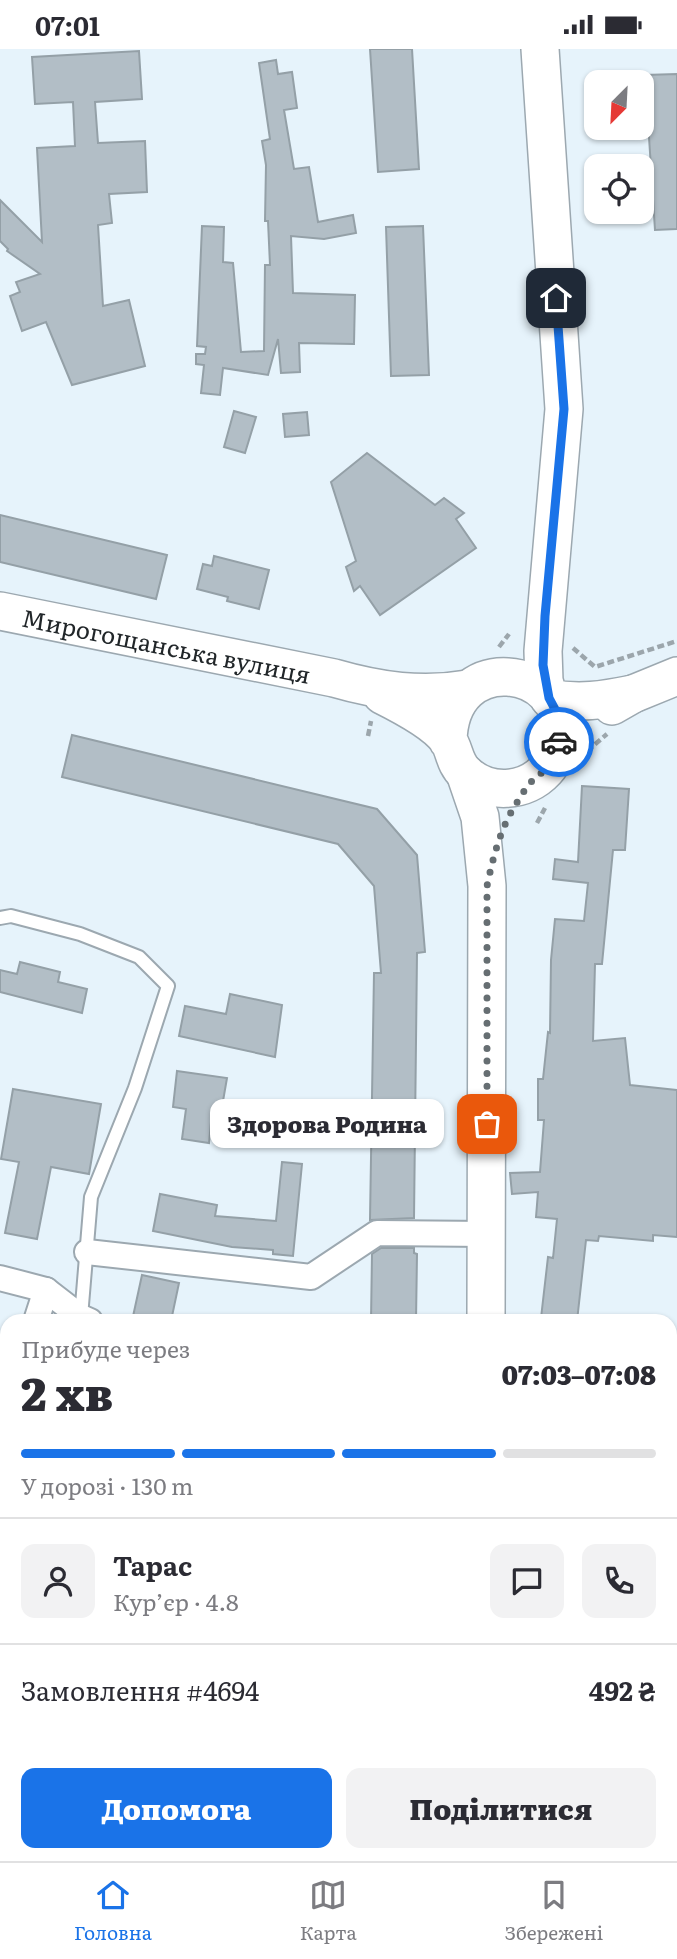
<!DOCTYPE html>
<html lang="uk">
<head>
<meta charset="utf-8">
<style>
  :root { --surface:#fff; --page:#f2f2f3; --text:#2b2b33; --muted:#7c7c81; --line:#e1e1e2; --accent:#1a73e8 }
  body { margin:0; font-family:Literata,serif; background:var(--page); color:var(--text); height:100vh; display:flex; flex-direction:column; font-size:26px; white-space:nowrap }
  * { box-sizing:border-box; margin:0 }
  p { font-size:23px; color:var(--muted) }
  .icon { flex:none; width:38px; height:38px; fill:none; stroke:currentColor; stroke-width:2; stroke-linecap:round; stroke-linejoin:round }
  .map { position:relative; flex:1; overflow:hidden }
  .drawer { position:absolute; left:0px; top:1265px; width:677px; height:548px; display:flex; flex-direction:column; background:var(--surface); border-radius:21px 21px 0 0; box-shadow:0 2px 5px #0004 }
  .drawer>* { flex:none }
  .needle { width:46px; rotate:204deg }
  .fabs { position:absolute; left:584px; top:21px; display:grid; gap:14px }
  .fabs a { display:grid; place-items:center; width:70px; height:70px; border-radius:14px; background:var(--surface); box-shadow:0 2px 5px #0004; font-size:35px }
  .pin { position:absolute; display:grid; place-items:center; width:60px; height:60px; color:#fff; margin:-30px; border-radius:14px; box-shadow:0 4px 10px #0006 }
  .courier { position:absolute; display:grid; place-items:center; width:70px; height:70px; margin:-35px; border:5px solid #1a73e8; border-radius:50%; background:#fff; color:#222; box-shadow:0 2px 9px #0007 }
  .bubble { position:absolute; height:49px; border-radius:14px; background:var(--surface); box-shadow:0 2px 5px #0004; font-size:23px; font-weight:800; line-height:49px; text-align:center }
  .head em { font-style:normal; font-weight:800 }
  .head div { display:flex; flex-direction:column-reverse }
  .head { display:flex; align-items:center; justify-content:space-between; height:119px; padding:0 21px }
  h1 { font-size:46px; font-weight:800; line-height:52px }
  .bar { display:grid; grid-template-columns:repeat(4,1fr); gap:10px 7px; align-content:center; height:84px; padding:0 21px }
  .bar i { height:9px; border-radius:5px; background:var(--line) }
  .bar .current { background:var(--accent) }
  .bar p { grid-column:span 4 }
  .line { display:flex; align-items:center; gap:18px; padding:0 21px; border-top:2px solid var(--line) }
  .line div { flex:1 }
  .round { display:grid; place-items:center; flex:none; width:74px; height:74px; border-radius:14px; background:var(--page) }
  .primary-button { display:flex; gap:14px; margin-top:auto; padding:14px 21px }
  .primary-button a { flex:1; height:80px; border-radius:14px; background:var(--accent); color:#fff; font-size:28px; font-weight:800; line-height:80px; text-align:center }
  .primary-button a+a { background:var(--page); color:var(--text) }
  .status { display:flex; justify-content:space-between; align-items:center; height:49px; padding:0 35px; background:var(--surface); direction:ltr }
  .status svg { height:19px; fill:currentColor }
  .dock { display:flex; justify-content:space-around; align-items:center; height:98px; border-top:2px solid var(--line); background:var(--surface); font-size:19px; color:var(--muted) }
  .dock a { display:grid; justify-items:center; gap:4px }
  .dock .current { color:var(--accent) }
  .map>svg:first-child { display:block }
  .building { fill:#b2bec6; stroke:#94a0a7; stroke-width:2 }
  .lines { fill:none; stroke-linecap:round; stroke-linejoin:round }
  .lane-casing { stroke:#9ca8b0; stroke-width:16 }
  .street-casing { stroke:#9ca8b0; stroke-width:28 }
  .secondary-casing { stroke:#9ca8b0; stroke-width:40 }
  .path { stroke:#9ca6ac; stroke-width:4.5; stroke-dasharray:7 3.5; stroke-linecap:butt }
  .lane { stroke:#fff; stroke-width:12 }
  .street { stroke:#fff; stroke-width:24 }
  .secondary { stroke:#fff; stroke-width:37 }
  .done { stroke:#666e72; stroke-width:7; stroke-dasharray:0 12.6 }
  .route { stroke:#1a73e8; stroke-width:9 }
  .labels { text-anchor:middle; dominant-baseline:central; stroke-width:6; stroke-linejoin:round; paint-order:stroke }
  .street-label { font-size:24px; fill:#212629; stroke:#e6f3fb }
</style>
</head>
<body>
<div class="status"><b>07:01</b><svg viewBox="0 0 49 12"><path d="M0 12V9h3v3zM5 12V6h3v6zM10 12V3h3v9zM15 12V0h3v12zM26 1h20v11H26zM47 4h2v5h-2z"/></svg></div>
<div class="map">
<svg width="677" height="1812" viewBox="0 0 677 1812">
  <rect width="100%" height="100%" fill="#e6f3fb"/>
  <!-- building -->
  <g class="building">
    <path d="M370 0H412L419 120 378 123Z"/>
    <path d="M139 2 142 50 95 53 98 94 145 92 147 143 109 145 112 174 98 176 103 257 129 251 145 317 72 336 46 273 22 282 10 247 20 243 16 233 40 225 7 202 8 200 0 192V151L42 193 37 99 75 97 73 53 35 55 32 8Z"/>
    <path d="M276 11 278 25 292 23 297 59 284 61 294 120 309 118 318 173 353 166 356 184 324 190 291 187 293 244 355 246 354 295 299 294 300 323 281 324 278 290 268 326 223 319 220 346 201 344 204 316 196 315V305H205L206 298 197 297 202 177 224 178 223 213 233 214 241 303 264 302 265 216H270L268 172H265L266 116 262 92 270 90 259 14Z"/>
    <path d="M677 25V180L655 181 645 26Z"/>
    <path d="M423 177 429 326 391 327 386 178Z"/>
    <path d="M234 362 256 368 245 404 224 398Z"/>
    <path d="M307 363 309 386 285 388 283 365Z"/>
    <path d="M367 404 435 456 444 449 464 464 456 470 476 499 380 566 360 537 354 542 346 518 356 512 331 433Z"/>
    <path d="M0 466 167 506 156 550 0 513Z"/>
    <path d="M214 507 269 521 259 560 227 552 228 548 197 540 203 515 212 517Z"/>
    <path d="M72 686 377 760 417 806 425 903 417 904 414 1169 370 1171 374 924H381L374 837 338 795 62 728Z"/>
    <path d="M582 737 629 740 625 801H613L602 915H595L593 992 625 989 630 1036 677 1041V1188L653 1186V1192L599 1187 598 1192 586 1191 577 1272H567L541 1269 548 1208 553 1209 557 1170 536 1168 538 1143 512 1145 510 1124 540 1123 544 1071H538V1030H543L548 983 550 984 551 911 555 870 584 872 588 834 553 830 555 810 578 813Z"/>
    <path d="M20 913 60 923 58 933 87 940 82 964 0 943V921L17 925Z"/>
    <path d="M230 945 282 956 275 1008 179 987 185 957 226 965Z"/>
    <path d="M177 1022 227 1029 219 1075 211 1073 209 1094 182 1090 186 1060 173 1058Z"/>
    <path d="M13 1040 101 1055 89 1125 51 1118 37 1190 5 1184 19 1113 1 1110Z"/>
    <path d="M282 1113 302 1115 293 1207 273 1205V1201L232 1198 153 1182 160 1145 217 1156 215 1167 276 1172Z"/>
    <path d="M381 1199H414V1204L417 1205 416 1272H371L372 1205Z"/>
    <path d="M142 1226 179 1234 171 1272H132Z"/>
  </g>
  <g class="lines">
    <!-- lane casing -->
    <g class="lane-casing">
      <path id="lane" d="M0 869 11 867 80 885 139 908 168 937 135 1039 91 1148 81 1268"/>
    </g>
    <!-- street casing -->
    <g class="street-casing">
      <g id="street">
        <path d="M87 1203 311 1228 377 1184 487 1185"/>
        <path d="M0 1229 46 1241 81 1268 90 1272"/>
        <path d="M36 1272 46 1241"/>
        <path d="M0 1376 7 1356"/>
        <path d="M670 1528H677"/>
        <path d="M0 1763 7 1766"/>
        <path d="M101 1806 115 1812"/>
      </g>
    </g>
    <!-- secondary casing -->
    <g class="secondary-casing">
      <g id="secondary">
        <path d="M540 0 564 360 543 602 544 632 549 649C579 655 603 651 633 645"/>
        <path id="s1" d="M0 562 334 629C379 642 422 648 468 640"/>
        <path d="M382 646C400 655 436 674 448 691 455 701 454 714 465 724 488 746 525 744 546 721 555 711 559 700 560 687 568 617 450 598 448 692"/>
        <path d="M612 657 633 645 677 627"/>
        <path d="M465 724 480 768 487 837 486 1272"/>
        <path d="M477 1812 478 1806"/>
      </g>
    </g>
    <!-- path -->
    <g class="path">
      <path d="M499 598 509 585"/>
      <path d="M573 599 595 618 677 592"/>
      <path d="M368 687 371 672"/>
      <path d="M587 702 607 685"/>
      <path d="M537 774 545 759"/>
    </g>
    <!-- lane -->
    <use href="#lane" class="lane"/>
    <!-- street -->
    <use href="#street" class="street"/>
    <!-- secondary -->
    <use href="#secondary" class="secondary"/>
  </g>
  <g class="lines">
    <!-- done -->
    <path class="done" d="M487 1075V837C493 809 500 780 516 755 521 747 526 738 532 732 545 721 557 712 559 693"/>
    <!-- route -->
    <path class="route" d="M556 249 564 360 545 567 543 616 549 649 557 664 561 681 559 693"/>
  </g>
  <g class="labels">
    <!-- street labels -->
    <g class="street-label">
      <text stroke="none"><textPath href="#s1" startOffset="170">Мирогощанська вулиця</textPath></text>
    </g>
  </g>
</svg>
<div class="fabs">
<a><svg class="needle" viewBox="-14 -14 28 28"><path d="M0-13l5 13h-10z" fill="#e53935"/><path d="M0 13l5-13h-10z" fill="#7c7c81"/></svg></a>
<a><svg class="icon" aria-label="locate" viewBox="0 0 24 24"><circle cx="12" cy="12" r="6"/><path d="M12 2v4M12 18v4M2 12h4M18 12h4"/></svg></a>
</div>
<div class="pin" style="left:487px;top:1075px;background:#ea580c"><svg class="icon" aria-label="bag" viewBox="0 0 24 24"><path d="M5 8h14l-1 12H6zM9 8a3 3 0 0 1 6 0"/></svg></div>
<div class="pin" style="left:556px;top:249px;background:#1f2937"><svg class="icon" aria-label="home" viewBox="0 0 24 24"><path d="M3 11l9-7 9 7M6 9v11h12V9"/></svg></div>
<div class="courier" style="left:559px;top:693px"><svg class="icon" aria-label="car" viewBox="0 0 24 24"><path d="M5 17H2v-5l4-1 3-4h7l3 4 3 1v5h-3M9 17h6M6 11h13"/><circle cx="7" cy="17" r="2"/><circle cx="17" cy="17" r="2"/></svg></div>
<div class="bubble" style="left:210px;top:1050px;width:234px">Здорова Родина</div>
<section class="drawer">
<div class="head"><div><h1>2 хв</h1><p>Прибуде через</p></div><em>07:03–07:08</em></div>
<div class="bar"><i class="current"></i><i class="current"></i><i class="current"></i><i></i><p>У дорозі · 130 m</p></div>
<div class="line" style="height:126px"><a class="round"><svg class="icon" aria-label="person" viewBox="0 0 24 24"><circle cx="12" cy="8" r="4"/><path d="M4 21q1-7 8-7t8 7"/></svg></a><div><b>Тарас</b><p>Кур’єр · 4.8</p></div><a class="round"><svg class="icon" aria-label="chat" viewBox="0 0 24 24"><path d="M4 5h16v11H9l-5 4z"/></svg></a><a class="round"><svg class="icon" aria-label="phone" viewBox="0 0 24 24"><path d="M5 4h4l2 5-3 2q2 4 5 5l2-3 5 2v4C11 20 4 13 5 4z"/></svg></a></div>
<div class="line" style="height:91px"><div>Замовлення #4694</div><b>492 ₴</b></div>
<div class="primary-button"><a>Допомога</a><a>Поділитися</a></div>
</section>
</div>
<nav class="dock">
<a class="current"><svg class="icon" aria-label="home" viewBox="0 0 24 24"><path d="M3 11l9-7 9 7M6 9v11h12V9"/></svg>Головна</a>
<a><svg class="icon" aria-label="map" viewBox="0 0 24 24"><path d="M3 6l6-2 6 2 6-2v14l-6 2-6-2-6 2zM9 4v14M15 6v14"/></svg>Карта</a>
<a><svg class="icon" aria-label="saved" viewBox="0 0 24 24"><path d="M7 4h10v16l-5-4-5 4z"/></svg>Збережені</a>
</nav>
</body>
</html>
